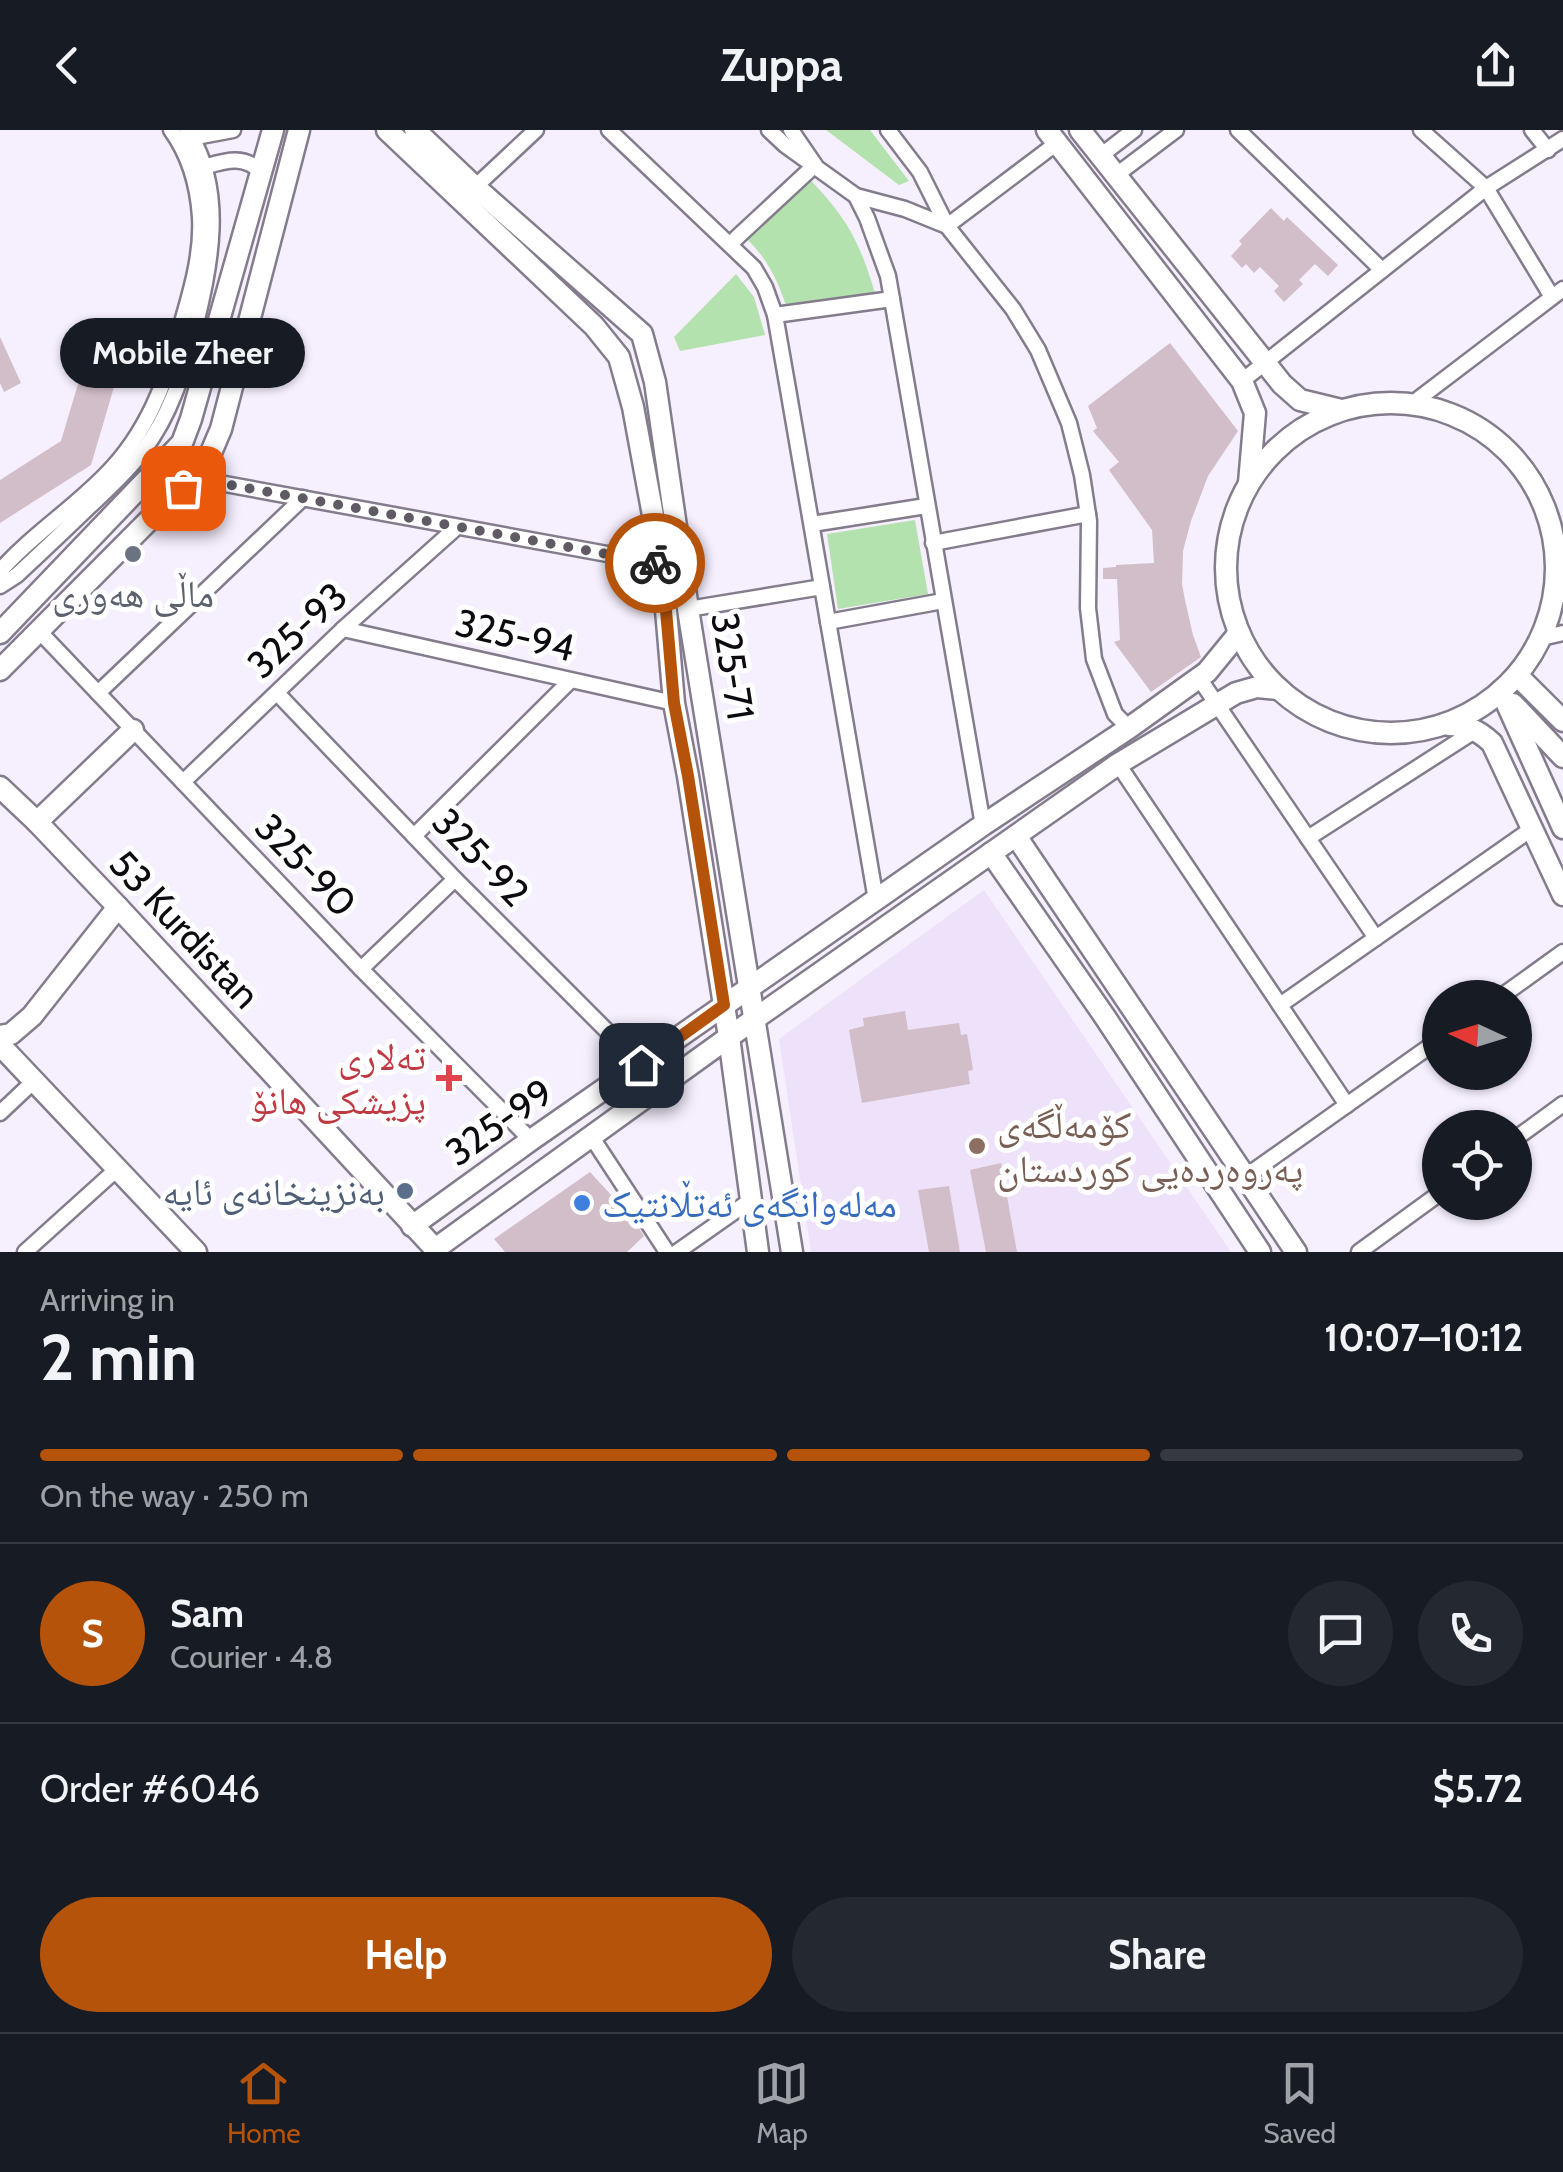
<!DOCTYPE html>
<html lang="en">
<head>
<meta charset="utf-8">
<style>
  :root { --surface:#171b24; --page:#242831; --text:#f1f3f6; --muted:#9ea1a6; --line:#363941; --accent:#b45309 }
  body { margin:0; font-family:Cabin,"Noto Naskh Arabic",sans-serif; background:var(--page); color:var(--text); height:100vh; display:flex; flex-direction:column; font-size:38px; white-space:nowrap }
  * { box-sizing:border-box; margin:0 }
  p { font-size:32px; color:var(--muted) }
  .icon { flex:none; width:55px; height:55px; fill:none; stroke:currentColor; stroke-width:2; stroke-linecap:round; stroke-linejoin:round }
  .map { position:relative; height:1122px; overflow:hidden }
  .side { display:flex; flex-direction:column; background:var(--surface); flex:1 }
  .side>* { flex:none }
  .needle { width:65px; rotate:274deg }
  .buttons { position:absolute; left:1422px; top:850px; display:grid; gap:20px }
  .buttons a { display:grid; place-items:center; width:110px; height:110px; border-radius:50%; background:var(--surface); box-shadow:0 2px 8px #0004; font-size:50px }
  .pin { position:absolute; display:grid; place-items:center; width:85px; height:85px; color:#fff; margin:-42px; border-radius:20px; box-shadow:0 5px 15px #0006 }
  .courier { position:absolute; display:grid; place-items:center; width:100px; height:100px; margin:-50px; border:8px solid #b45309; border-radius:50%; background:#fff; color:#222; box-shadow:0 2px 12px #0007 }
  .bubble { position:absolute; height:70px; border-radius:35px; background:var(--surface); box-shadow:0 2px 8px #0004; font-size:32px; font-weight:700; line-height:70px; text-align:center }
  .summary em { font-style:normal; font-weight:700 }
  .summary div { display:flex; flex-direction:column-reverse }
  .summary { display:flex; align-items:center; justify-content:space-between; height:170px; padding:0 40px }
  h1 { font-size:65px; font-weight:700; line-height:75px }
  .bar { display:grid; grid-template-columns:repeat(4,1fr); gap:15px 10px; align-content:center; height:120px; padding:0 40px }
  .bar i { height:12px; border-radius:8px; background:var(--line) }
  .bar .current { background:var(--accent) }
  .bar p { grid-column:span 4 }
  .line { display:flex; align-items:center; gap:25px; padding:0 40px; border-top:2px solid var(--line) }
  .line div { flex:1 }
  .round { display:grid; place-items:center; flex:none; width:105px; height:105px; border-radius:52px; background:var(--page) }
  .primary-button { display:flex; gap:20px; margin-top:auto; padding:20px 40px }
  .primary-button a { flex:1; height:115px; border-radius:60px; background:var(--accent); color:#fff; font-size:40px; font-weight:700; line-height:115px; text-align:center }
  .primary-button a+a { background:var(--page); color:var(--text) }
  header { display:flex; justify-content:space-between; align-items:center; height:130px; padding:0 40px; background:var(--surface); font-size:45px; font-weight:700 }
  .menu { display:flex; justify-content:space-around; align-items:center; height:140px; border-top:2px solid var(--line); background:var(--surface); font-size:28px; color:var(--muted) }
  .menu a { display:grid; justify-items:center; gap:5px }
  .menu .current { color:var(--accent) }
  .map>svg:first-child { display:block }
  .built { fill:#eee1fa }
  .green { fill:#b4e2ae }
  .building { fill:#d1bec8 }
  .lines { fill:none; stroke-linecap:round; stroke-linejoin:round }
  .street-casing { stroke:#847c8c; stroke-width:19 }
  .secondary-casing { stroke:#847c8c; stroke-width:25 }
  .street { stroke:#fff; stroke-width:14 }
  .secondary { stroke:#fff; stroke-width:20 }
  .done { stroke:#5f5a63; stroke-width:10; stroke-dasharray:0 18 }
  .route { stroke:#b45309; stroke-width:12 }
  .worship-dot { fill:#6b7280; stroke:#fff; stroke-width:4 }
  .health-dot { fill:#e0444e; stroke:#fff; stroke-width:4 }
  .education-dot { fill:#8d6e63; stroke:#fff; stroke-width:4 }
  .service-dot { fill:#5c6f8a; stroke:#fff; stroke-width:4 }
  .shop-dot { fill:#3f7fe0; stroke:#fff; stroke-width:4 }
  .labels { text-anchor:middle; dominant-baseline:central; stroke-width:10; stroke-linejoin:round; paint-order:stroke }
  .worship-label { font-size:38px; fill:#5b616d; stroke:#fff }
  .street-label { font-size:38px; fill:#0d0a10; stroke:#fff }
  .health-label { font-size:38px; fill:#be3a42; stroke:#fff; text-anchor:end }
  .education-label { font-size:38px; fill:#785e54; stroke:#fff; text-anchor:start }
  .service-label { font-size:38px; fill:#4e5e75; stroke:#fff; text-anchor:end }
  .shop-label { font-size:38px; fill:#366cbe; stroke:#fff; text-anchor:start }
</style>
</head>
<body>
<header><svg class="icon" aria-label="back" viewBox="0 0 24 24"><path d="M15 5l-7 7 7 7"/></svg>Zuppa<svg class="icon" aria-label="share" viewBox="0 0 24 24"><path d="M12 15V3M7 8l5-5 5 5M5 13v7h14v-7"/></svg></header>
<div class="map">
<svg width="1563" height="1122" viewBox="0 0 1563 1122">
  <rect width="100%" height="100%" fill="#f6effe"/>
  <!-- built -->
  <path class="built" d="M984 760 1231 1122H811L779 909Z"/>
  <!-- green -->
  <g class="green">
    <path d="M826 0H870L909 51 899 55Z"/>
    <path d="M804 43C845 86 858 106 875 163L786 175C775 144 766 127 742 104Z"/>
    <path d="M736 144 754 167 765 205 680 221 674 207Z"/>
    <path d="M915 390 928 464 838 479 827 404Z"/>
  </g>
  <!-- building -->
  <g class="building">
    <path d="M1271 78 1284 91 1287 87 1338 135 1328 146 1315 134 1299 150 1303 154 1284 172 1274 161 1279 156 1260 137 1254 143 1246 134 1242 138 1231 126 1242 114 1239 111Z"/>
    <path d="M86 196 136 213 131 225 124 223 91 335 0 393V350L61 311 89 217 80 214Z"/>
    <path d="M0 207 21 253 4 262 0 253Z"/>
    <path d="M1170 213 1238 301 1208 346 1191 391 1183 421 1182 454 1185 470 1193 505 1201 527 1151 562 1114 512 1120 510 1117 449H1103V438L1116 437V435L1154 433 1152 400 1109 340 1119 332 1093 301 1097 298 1088 276Z"/>
    <path d="M905 881 908 900 959 893 961 905 967 904 971 927 973 940 968 941 970 954 862 973 849 900 864 896 863 888Z"/>
    <path d="M1001 1033 1017 1122H986L970 1040Z"/>
    <path d="M590 1042 633 1089 644 1106 627 1122H505L494 1109Z"/>
    <path d="M949 1056 960 1122H929L918 1060Z"/>
  </g>
  <g class="lines">
    <!-- street casing -->
    <g class="street-casing">
      <g id="street">
        <path d="M609 0 754 138 765 157 775 185 788 259 876 770"/>
        <path d="M769 0 785 15 856 66 905 79 947 96 1013 179 1038 220 1069 293 1082 345 1089 391 1088 478 1094 529 1115 584 1129 598"/>
        <path d="M888 0 920 42 947 96 1057 13"/>
        <path d="M1238 0 1382 140"/>
        <path d="M1421 0 1486 58 1552 167"/>
        <path d="M1532 0 1548 20"/>
        <path d="M185 9 233 0"/>
        <path d="M1099 27 1134 0"/>
        <path d="M196 39C220 33 242 22 261 42"/>
        <path d="M1115 46 1176 0"/>
        <path d="M475 57 536 0"/>
        <path d="M856 66 867 88 888 146 983 695"/>
        <path d="M730 114 815 35 791 0"/>
        <path d="M775 185 892 169"/>
        <path d="M1242 251 1486 58 1563 9"/>
        <path d="M1413 273 1563 159"/>
        <path d="M192 348 662 434"/>
        <path d="M812 394 926 376"/>
        <path d="M933 413 1088 384"/>
        <path d="M0 441C33 403 79 375 113 337 153 293 169 241 184 185 193 154 202 120 200 87 198 57 189 25 171 0"/>
        <path d="M0 456 17 445C42 422 66 399 90 376 108 359 128 341 143 321 171 284 182 245 194 202 210 137 227 60 187 0"/>
        <path d="M1553 466 1563 465"/>
        <path d="M688 479 822 457"/>
        <path d="M828 492 943 471"/>
        <path d="M343 499 674 573"/>
        <path d="M38 500 361 839 531 1010"/>
        <path d="M1541 508 1563 503"/>
        <path d="M1199 548 1376 808"/>
        <path d="M98 563 303 368"/>
        <path d="M277 563 455 749 641 935"/>
        <path d="M1118 634 1347 975"/>
        <path d="M183 652 343 499 457 397"/>
        <path d="M414 706 570 551"/>
        <path d="M1308 708 1476 600"/>
        <path d="M361 839 455 749"/>
        <path d="M1499 868 1563 822"/>
        <path d="M1280 875 1533 698"/>
        <path d="M0 983 34 951"/>
        <path d="M591 1006 667 1122"/>
        <path d="M1515 1009 1563 974"/>
        <path d="M1245 1047 1440 909"/>
        <path d="M25 1122 117 1039"/>
        <path d="M677 1122 751 1070"/>
        <path d="M1359 1122 1440 1063"/>
      </g>
    </g>
    <!-- secondary casing -->
    <g class="secondary-casing">
      <g id="secondary">
        <path d="M387 0 594 196 619 227 633 277 662 434 674 573 688 646 729 907 758 1122"/>
        <path d="M415 0 475 57 642 204 655 252 688 479 792 1122"/>
        <path d="M1047 0 1242 251 1255 283 1249 353"/>
        <path d="M1080 0 1282 254 1300 270 1341 280"/>
        <circle cx="1391" cy="438" r="165"/>
        <path d="M0 503 182 313 191 289 273 0"/>
        <path d="M0 540 207 332 221 299 299 0"/>
        <path d="M1517 545 1563 591"/>
        <path d="M1501 561 1563 698"/>
        <path d="M1513 574 1563 627"/>
        <path d="M1448 595C1467 595 1478 600 1492 613L1563 765"/>
        <path d="M0 657 37 692 118 777 438 1122"/>
        <path d="M37 692 133 600"/>
        <path d="M1016 706 1296 1122"/>
        <path d="M991 723 1105 887 1260 1122"/>
        <path d="M0 906 11 904 32 886 118 777"/>
        <path d="M0 915 196 1122"/>
        <path d="M412 1096 531 1010 983 695 1129 598 1207 542 1239 503"/>
        <path d="M435 1119 729 907 1118 634 1236 563 1257 557 1278 559"/>
      </g>
    </g>
    <!-- street -->
    <use href="#street" class="street"/>
    <!-- secondary -->
    <use href="#secondary" class="secondary"/>
  </g>
  <g class="lines">
    <!-- done -->
    <path class="done" d="M183 358 192 348 655 433"/>
    <!-- route -->
    <path class="route" d="M641 935 724 875 688 646 674 573 662 434 655 433"/>
  </g>
  <!-- markers -->
  <circle class="worship-dot" cx="133" cy="424" r="10"/>
  <path class="health-dot" d="M444 933h10v10h10v10h-10v10h-10v-10h-10v-10h10z"/>
  <circle class="education-dot" cx="977" cy="1016" r="10"/>
  <circle class="service-dot" cx="405" cy="1061" r="10"/>
  <circle class="shop-dot" cx="582" cy="1073" r="10"/>
  <g class="labels">
    <!-- worship labels -->
    <g class="worship-label">
      <text x="133" y="463">ماڵی هەوری</text>
    </g>
    <!-- street labels -->
    <g class="street-label">
      <text transform="translate(297 500) rotate(-43)">325-93</text>
      <text transform="translate(515 505) rotate(13)">325-94</text>
      <text transform="translate(733 536) rotate(81)">325-71</text>
      <text transform="translate(481 727) rotate(46)">325-92</text>
      <text transform="translate(306 735) rotate(46)">325-90</text>
      <text transform="translate(185 799) rotate(47)">53 Kurdistan</text>
      <text transform="translate(499 992) rotate(-35)">325-99</text>
    </g>
    <!-- health labels -->
    <g class="health-label">
      <text x="426" y="926">تەلاری<tspan x="426" dy="44">پزیشکی هانۆ</tspan></text>
    </g>
    <!-- education labels -->
    <g class="education-label">
      <text x="997" y="994">كۆمەڵگەی<tspan x="997" dy="44">پەروەردەیی كوردستان</tspan></text>
    </g>
    <!-- service labels -->
    <g class="service-label">
      <text x="385" y="1061">بەنزینخانەی ئایە</text>
    </g>
    <!-- shop labels -->
    <g class="shop-label">
      <text x="602" y="1073">مەلەوانگەی ئەتڵانتیک</text>
    </g>
  </g>
</svg>
<div class="buttons">
<a><svg class="needle" viewBox="-14 -14 28 28"><path d="M0-13l5 13h-10z" fill="#e53935"/><path d="M0 13l5-13h-10z" fill="#9ea1a6"/></svg></a>
<a><svg class="icon" aria-label="locate" viewBox="0 0 24 24"><circle cx="12" cy="12" r="6"/><path d="M12 2v4M12 18v4M2 12h4M18 12h4"/></svg></a>
</div>
<div class="pin" style="left:183px;top:358px;background:#ea580c"><svg class="icon" aria-label="bag" viewBox="0 0 24 24"><path d="M5 8h14l-1 12H6zM9 8a3 3 0 0 1 6 0"/></svg></div>
<div class="pin" style="left:641px;top:935px;background:#1f2937"><svg class="icon" aria-label="home" viewBox="0 0 24 24"><path d="M3 11l9-7 9 7M6 9v11h12V9"/></svg></div>
<div class="courier" style="left:655px;top:433px"><svg class="icon" aria-label="bike" viewBox="0 0 24 24"><circle cx="6" cy="16" r="4"/><circle cx="18" cy="16" r="4"/><path d="M6 16l4-8h5l3 8M10 8l3 8H6M13 5h3"/></svg></div>
<div class="bubble" style="left:60px;top:188px;width:245px">Mobile Zheer</div>
</div>
<section class="side">
<div class="summary"><div><h1>2 min</h1><p>Arriving in</p></div><em>10:07–10:12</em></div>
<div class="bar"><i class="current"></i><i class="current"></i><i class="current"></i><i></i><p>On the way · 250 m</p></div>
<div class="line" style="height:180px"><b class="round" style="background:var(--accent);color:#fff">S</b><div><b>Sam</b><p>Courier · 4.8</p></div><a class="round"><svg class="icon" aria-label="chat" viewBox="0 0 24 24"><path d="M4 5h16v11H9l-5 4z"/></svg></a><a class="round"><svg class="icon" aria-label="phone" viewBox="0 0 24 24"><path d="M5 4h4l2 5-3 2q2 4 5 5l2-3 5 2v4C11 20 4 13 5 4z"/></svg></a></div>
<div class="line" style="height:130px"><div>Order #6046</div><b>$5.72</b></div>
<div class="primary-button"><a>Help</a><a>Share</a></div>
</section>
<nav class="menu">
<a class="current"><svg class="icon" aria-label="home" viewBox="0 0 24 24"><path d="M3 11l9-7 9 7M6 9v11h12V9"/></svg>Home</a>
<a><svg class="icon" aria-label="map" viewBox="0 0 24 24"><path d="M3 6l6-2 6 2 6-2v14l-6 2-6-2-6 2zM9 4v14M15 6v14"/></svg>Map</a>
<a><svg class="icon" aria-label="saved" viewBox="0 0 24 24"><path d="M7 4h10v16l-5-4-5 4z"/></svg>Saved</a>
</nav>
</body>
</html>
